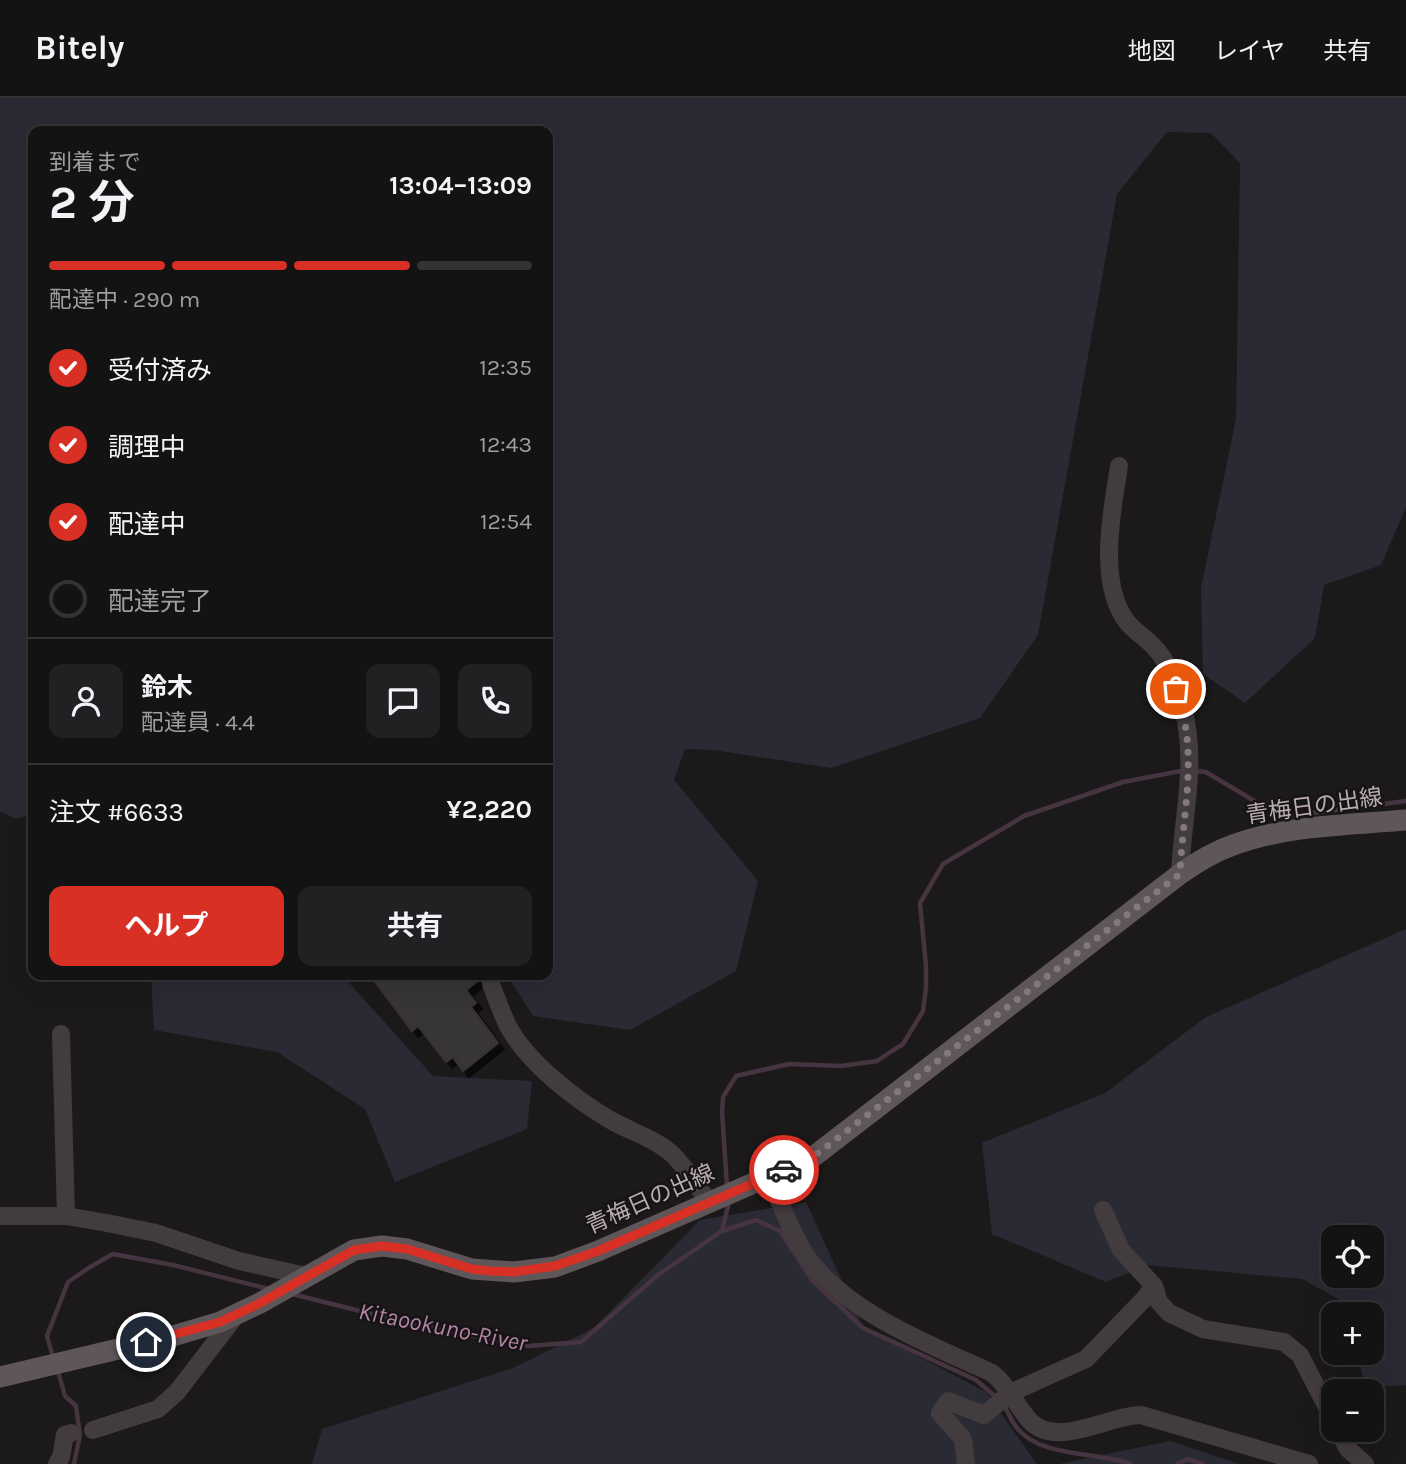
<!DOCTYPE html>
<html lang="ja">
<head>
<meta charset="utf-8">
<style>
  :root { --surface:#141314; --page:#212022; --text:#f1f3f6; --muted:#9d9ea0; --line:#333234; --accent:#d93025 }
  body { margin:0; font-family:Karla,"Noto Sans JP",sans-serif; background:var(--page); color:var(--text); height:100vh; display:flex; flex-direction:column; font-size:26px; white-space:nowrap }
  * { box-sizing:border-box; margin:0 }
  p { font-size:23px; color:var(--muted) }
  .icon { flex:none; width:38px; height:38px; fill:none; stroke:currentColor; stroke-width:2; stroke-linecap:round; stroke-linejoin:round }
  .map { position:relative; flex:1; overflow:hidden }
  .drawer { position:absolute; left:28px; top:28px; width:525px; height:854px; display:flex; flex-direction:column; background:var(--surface); border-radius:14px; box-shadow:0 7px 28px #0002,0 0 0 2px var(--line) }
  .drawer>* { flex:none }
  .controls { position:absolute; left:1321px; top:1127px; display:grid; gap:14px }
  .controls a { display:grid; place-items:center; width:63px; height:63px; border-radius:14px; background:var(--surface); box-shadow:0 7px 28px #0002,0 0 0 2px var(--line); font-size:35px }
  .pin { position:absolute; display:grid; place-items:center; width:60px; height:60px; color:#fff; margin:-30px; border:4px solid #fff; border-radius:50%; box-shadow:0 2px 7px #0007 }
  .courier { position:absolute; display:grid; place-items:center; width:70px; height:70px; margin:-35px; border:5px solid #d93025; border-radius:50%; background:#fff; color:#222; box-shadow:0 2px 9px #0007 }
  .overview em { font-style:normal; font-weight:700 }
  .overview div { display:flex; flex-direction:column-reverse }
  .overview { display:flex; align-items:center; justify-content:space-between; height:119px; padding:0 21px }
  h1 { font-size:46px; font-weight:700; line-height:52px }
  .bar { display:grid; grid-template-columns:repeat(4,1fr); gap:10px 7px; align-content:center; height:84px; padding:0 21px }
  .bar i { height:9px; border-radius:5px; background:var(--line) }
  .bar .active { background:var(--accent) }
  .bar p { grid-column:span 4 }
  .line { display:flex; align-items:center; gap:18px; padding:0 21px; border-top:2px solid var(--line) }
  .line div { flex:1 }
  .round { display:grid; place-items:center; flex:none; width:74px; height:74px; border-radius:14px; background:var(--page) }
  ol { padding:0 21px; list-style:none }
  li { display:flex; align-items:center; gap:21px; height:77px }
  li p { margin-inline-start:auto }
  li .icon { padding:7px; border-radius:50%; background:var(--accent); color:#fff; stroke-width:4 }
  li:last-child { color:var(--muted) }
  li i { width:38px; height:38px; border:4px solid var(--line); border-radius:50% }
  .action { display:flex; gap:14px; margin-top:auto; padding:14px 21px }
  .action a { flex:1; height:80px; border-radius:14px; background:var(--accent); color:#fff; font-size:28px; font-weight:700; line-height:80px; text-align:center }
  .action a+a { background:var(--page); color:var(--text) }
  header { display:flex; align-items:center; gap:42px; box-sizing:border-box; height:98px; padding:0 35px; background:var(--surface); border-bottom:2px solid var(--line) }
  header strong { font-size:33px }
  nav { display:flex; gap:38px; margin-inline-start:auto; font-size:24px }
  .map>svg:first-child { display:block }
  .green { fill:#292a33; fill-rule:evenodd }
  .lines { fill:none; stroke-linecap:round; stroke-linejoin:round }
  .stream { stroke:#463441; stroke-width:4.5 }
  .building { fill:#373435; stroke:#373334; stroke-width:2; filter:url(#shadow) }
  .minor { stroke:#423c3e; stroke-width:18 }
  .major { stroke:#5f565a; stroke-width:21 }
  .done { stroke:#83797d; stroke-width:7; stroke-dasharray:0 12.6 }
  .route { stroke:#d93025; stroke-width:9 }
  .labels { text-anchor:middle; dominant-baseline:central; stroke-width:5; stroke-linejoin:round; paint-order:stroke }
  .street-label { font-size:23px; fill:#bbacb3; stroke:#161415 }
  .water-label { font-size:24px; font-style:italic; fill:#b484a7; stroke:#161415 }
</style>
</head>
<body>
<header>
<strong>Bitely</strong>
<nav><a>地図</a><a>レイヤ</a><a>共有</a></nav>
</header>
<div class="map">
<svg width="1406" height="1366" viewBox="0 0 1406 1366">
  <defs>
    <filter id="shadow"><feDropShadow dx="6" dy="6" stdDeviation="0" flood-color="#0009"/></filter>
  </defs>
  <rect width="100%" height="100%" fill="#1b191a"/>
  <!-- green -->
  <g class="green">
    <path d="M0 0H1406V409L1381 467 1324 487 1315 540 1245 605 1203 576 1201 490 1236 321 1240 65 1211 35 1167 34 1117 96 1038 537 980 620 831 670 714 652 685 651 674 682 758 783 736 873 630 932 533 918 507 877H548V33H33V716L16 721 0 713Z"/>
    <path d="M1406 831V1287L1365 1290 1358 1255H1372V1216H1351L1349 1207 1302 1181 1148 1167 1106 1184 992 1136 982 1045 1105 995 1206 919ZM1334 1139H1372V1178H1334Z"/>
    <path d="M151 877H342L433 978 532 983 527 1031 395 1084 365 1011 277 954 154 932Z"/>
    <path d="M806 1104 863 1229 986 1294 1037 1366H312L322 1331 513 1270 594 1230 700 1122Z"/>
    <path d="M1170 1343 1240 1366H1059Z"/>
  </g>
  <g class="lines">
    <!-- stream -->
    <g class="stream">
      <path d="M1195 673 1206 674 1261 707 1288 718 1406 703"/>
      <path d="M727 1088 722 1014 723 999 736 978 789 966 841 968 877 963 889 955 903 946 923 913 926 890V868L920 805 943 766 1024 718 1123 684 1186 672"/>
      <path d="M722 1133 756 1122 780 1133 812 1182 863 1230 976 1282 997 1300"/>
      <path d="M292 1196 416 1227 528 1248 581 1244 658 1177 722 1133 729 1104"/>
      <path d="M53 1259 47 1238 68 1184 90 1169 113 1156 173 1167 269 1191"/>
      <path d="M57 1270 65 1298 76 1308 80 1337 74 1366"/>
      <path d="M1003 1306C1008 1313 1011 1323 1017 1330 1039 1359 1098 1354 1131 1366"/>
      <path d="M1177 1366 1188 1361 1203 1366"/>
    </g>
  </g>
  <!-- building -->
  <path class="building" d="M370 877H485L466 892 476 905 471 909 498 945 463 973 453 959 446 964 418 928 412 933Z"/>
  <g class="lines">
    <!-- minor -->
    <g class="minor">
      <path d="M1119 368C1112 413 1097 485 1127 524 1134 533 1146 540 1154 549 1170 565 1178 590 1183 611 1198 664 1182 722 1180 776"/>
      <path d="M491 886C496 899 501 913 507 926 526 964 576 1002 612 1023 632 1034 656 1041 673 1057 687 1071 697 1088 709 1104"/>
      <path d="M61 936 66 1118"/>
      <path d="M769 1078C780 1104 790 1132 805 1156 844 1214 931 1247 992 1275 1009 1288 1016 1308 1030 1323 1057 1351 1109 1317 1141 1317L1309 1366"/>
      <path d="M0 1118H66L107 1125 156 1135 239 1163 306 1178"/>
      <path d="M1154 1188 1159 1204 1169 1215 1203 1231 1284 1244 1300 1257 1334 1323"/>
      <path d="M93 1332 158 1311 177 1294 237 1216"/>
      <path d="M1338 1332 1348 1351 1365 1366"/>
      <path d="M57 1366 61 1359 65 1337 71 1335"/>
      <path d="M966 1366 963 1341 940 1315 948 1303 984 1317 1010 1295 1086 1261 1145 1200 1154 1188 1121 1152 1103 1112"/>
    </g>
    <!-- major -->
    <path class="major" d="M0 1279 173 1238 220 1224 260 1205 354 1152 382 1148 407 1151 472 1171 514 1174 555 1169 598 1153 813 1059 1180 776C1197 764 1213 754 1233 747 1287 727 1349 727 1406 722"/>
  </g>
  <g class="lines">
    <!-- done -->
    <path class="done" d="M784 1072 813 1059 1180 776C1183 709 1199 656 1176 591"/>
    <!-- route -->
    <path class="route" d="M146 1244 220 1224 260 1205 354 1152 382 1148 407 1151 472 1171 490 1173 513 1174 555 1168 598 1153 784 1072"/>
  </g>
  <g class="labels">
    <!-- street labels -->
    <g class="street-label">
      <text transform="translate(1314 708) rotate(-8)">青梅日の出線</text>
      <text transform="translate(650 1101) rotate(-24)">青梅日の出線</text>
    </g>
    <!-- water labels -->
    <g class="water-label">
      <text transform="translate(443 1229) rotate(11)">Kitaookuno-River</text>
    </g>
  </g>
</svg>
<div class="controls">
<a><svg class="icon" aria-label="locate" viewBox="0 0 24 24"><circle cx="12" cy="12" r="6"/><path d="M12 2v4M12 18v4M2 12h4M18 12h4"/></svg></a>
<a>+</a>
<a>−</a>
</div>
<div class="pin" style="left:1176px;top:591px;background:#ea580c"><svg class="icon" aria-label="bag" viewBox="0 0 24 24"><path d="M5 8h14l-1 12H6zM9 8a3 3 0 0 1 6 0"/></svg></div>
<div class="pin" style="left:146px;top:1244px;background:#1f2937"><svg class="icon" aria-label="home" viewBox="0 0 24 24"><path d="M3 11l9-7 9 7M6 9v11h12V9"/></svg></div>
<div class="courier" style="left:784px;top:1072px"><svg class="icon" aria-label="car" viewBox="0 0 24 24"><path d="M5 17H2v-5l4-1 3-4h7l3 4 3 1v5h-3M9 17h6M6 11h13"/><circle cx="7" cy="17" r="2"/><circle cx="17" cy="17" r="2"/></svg></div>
<section class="drawer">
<div class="overview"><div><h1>2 分</h1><p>到着まで</p></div><em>13:04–13:09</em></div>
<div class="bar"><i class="active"></i><i class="active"></i><i class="active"></i><i></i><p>配達中 · 290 m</p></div>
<ol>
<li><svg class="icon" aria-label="check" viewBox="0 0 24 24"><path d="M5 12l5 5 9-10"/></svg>受付済み<p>12:35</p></li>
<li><svg class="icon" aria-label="check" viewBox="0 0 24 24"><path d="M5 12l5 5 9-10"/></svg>調理中<p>12:43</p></li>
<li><svg class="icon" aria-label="check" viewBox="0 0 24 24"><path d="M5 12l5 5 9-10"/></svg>配達中<p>12:54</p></li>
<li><i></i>配達完了</li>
</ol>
<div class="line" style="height:126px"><a class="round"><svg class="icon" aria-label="person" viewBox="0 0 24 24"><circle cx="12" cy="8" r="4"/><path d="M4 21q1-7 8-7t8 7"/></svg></a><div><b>鈴木</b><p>配達員 · 4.4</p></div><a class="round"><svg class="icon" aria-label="chat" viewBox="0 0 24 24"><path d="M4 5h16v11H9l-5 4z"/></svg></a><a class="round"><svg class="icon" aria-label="phone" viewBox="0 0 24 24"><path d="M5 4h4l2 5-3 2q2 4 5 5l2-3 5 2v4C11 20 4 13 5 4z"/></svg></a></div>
<div class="line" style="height:91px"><div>注文 #6633</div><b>¥2,220</b></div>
<div class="action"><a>ヘルプ</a><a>共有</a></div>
</section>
</div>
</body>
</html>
